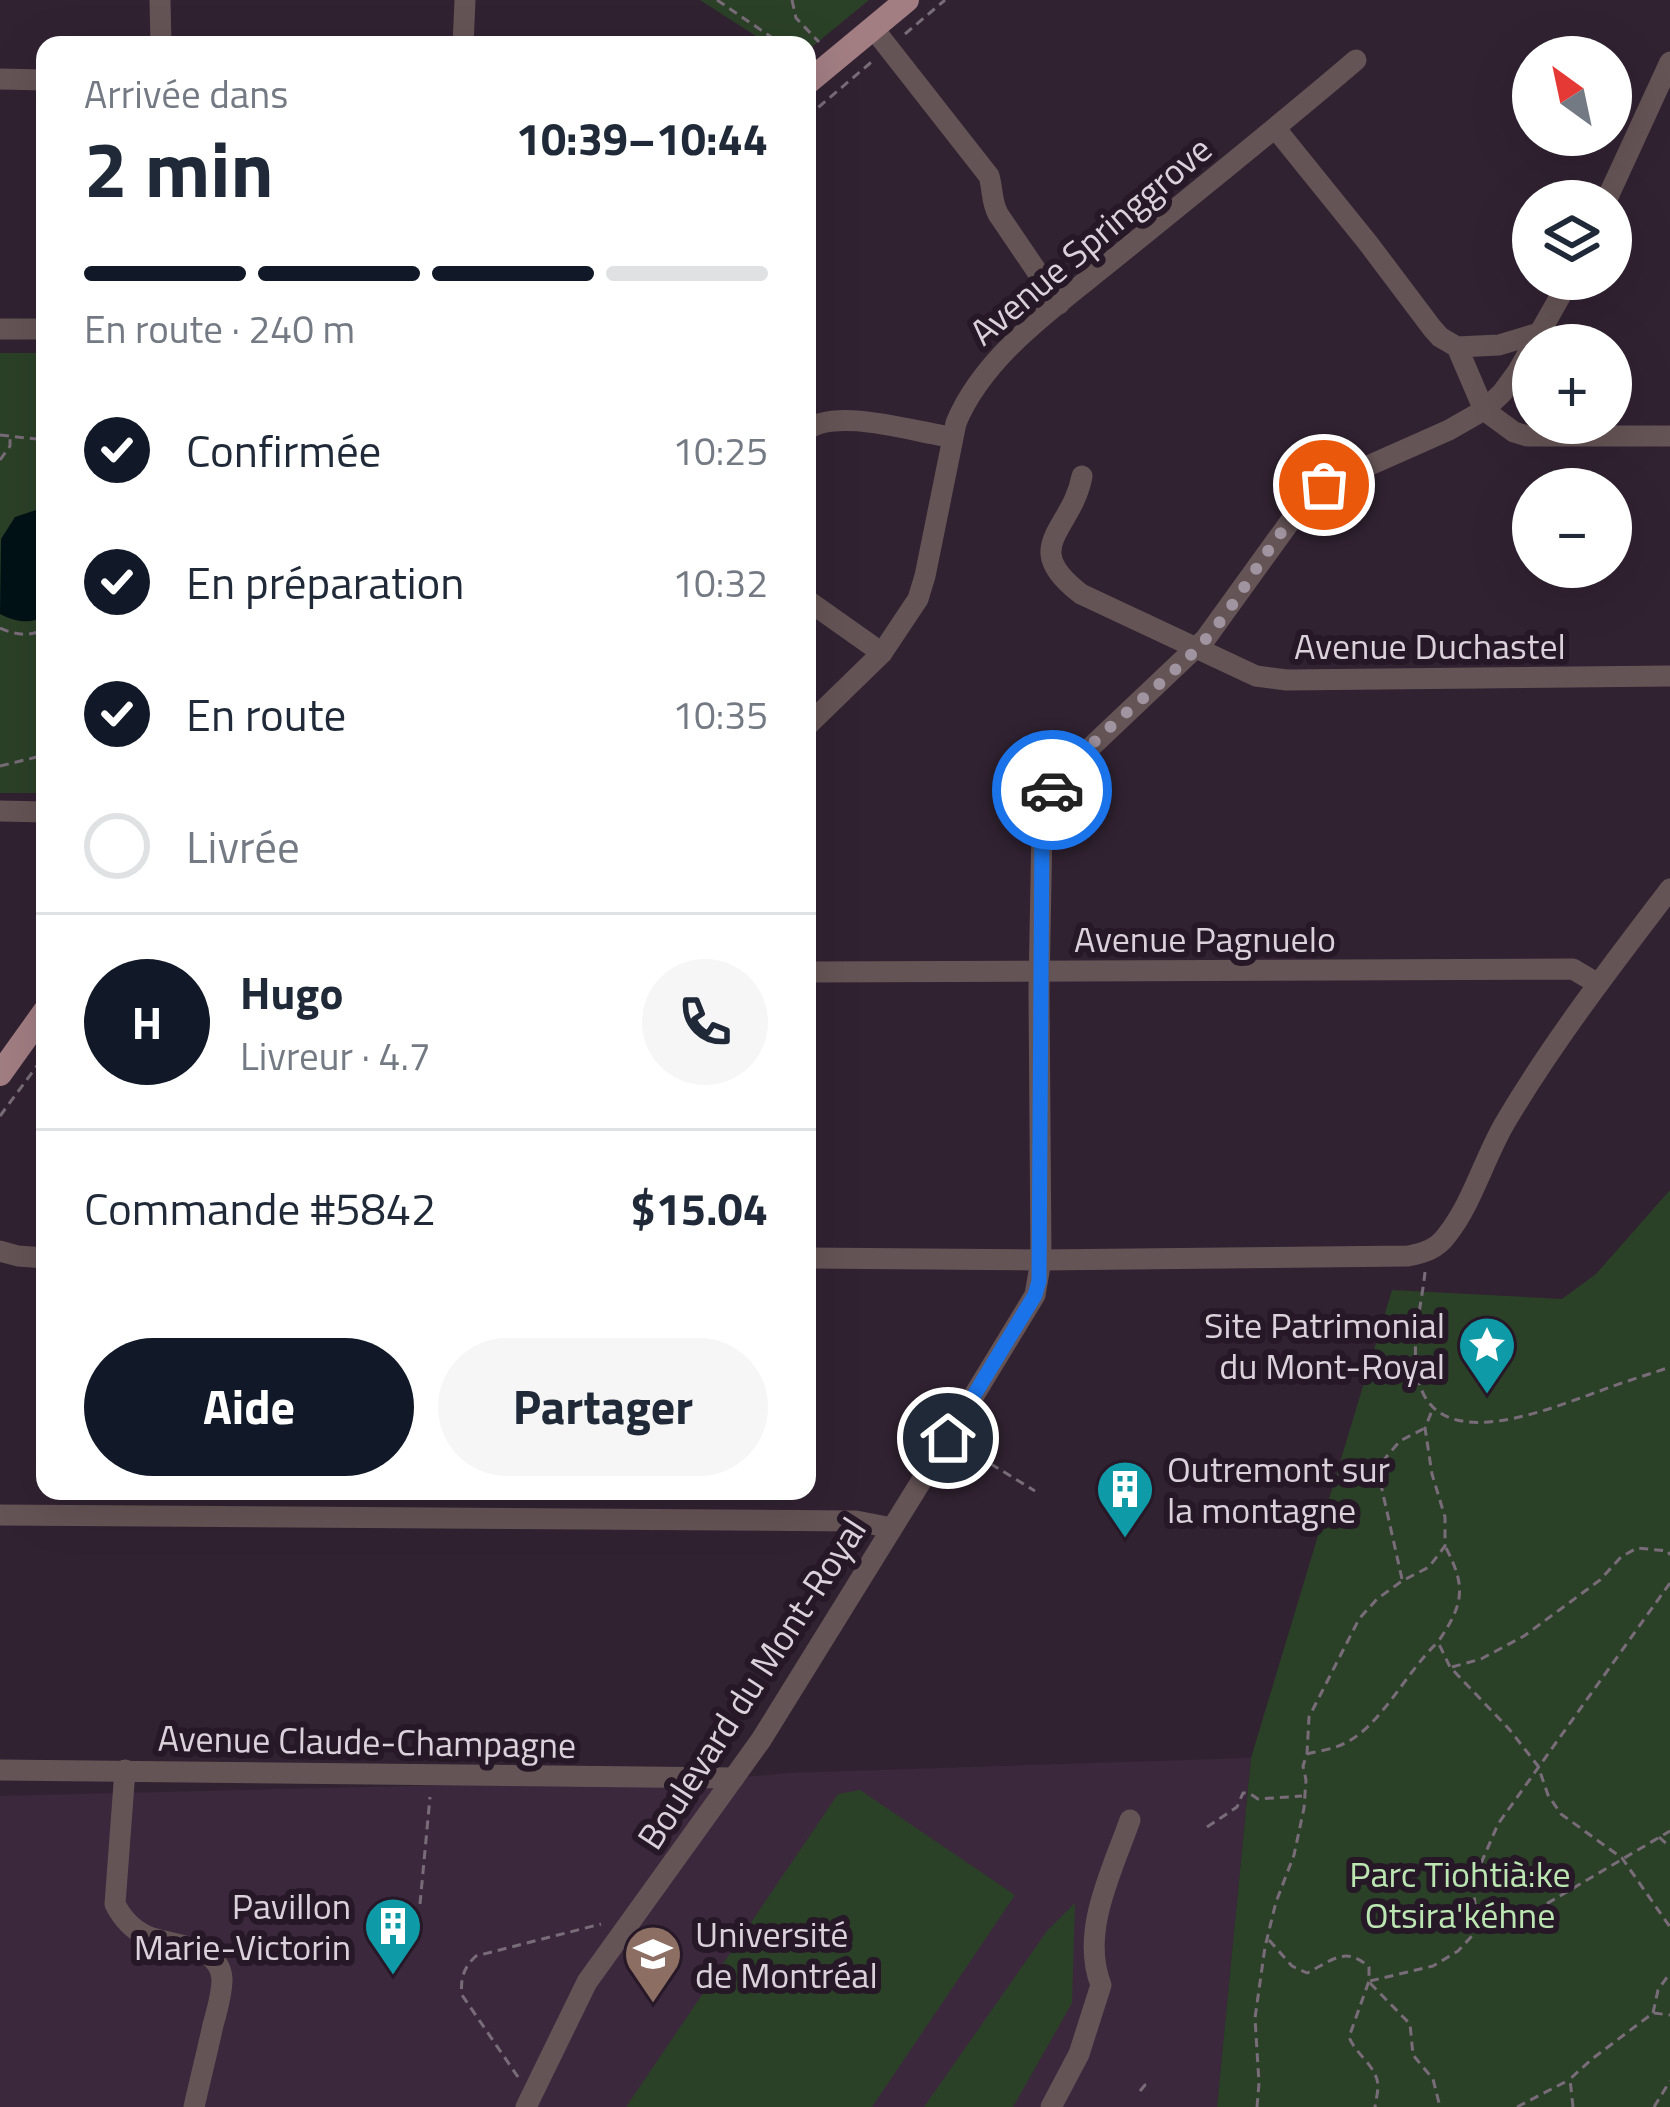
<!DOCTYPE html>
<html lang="fr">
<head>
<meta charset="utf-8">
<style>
  :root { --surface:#fff; --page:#f6f6f7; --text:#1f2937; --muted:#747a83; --line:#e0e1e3; --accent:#111827 }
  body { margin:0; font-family:"Titillium Web",sans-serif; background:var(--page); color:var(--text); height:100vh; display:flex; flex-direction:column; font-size:45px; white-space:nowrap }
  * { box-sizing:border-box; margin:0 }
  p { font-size:39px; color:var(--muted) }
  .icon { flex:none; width:66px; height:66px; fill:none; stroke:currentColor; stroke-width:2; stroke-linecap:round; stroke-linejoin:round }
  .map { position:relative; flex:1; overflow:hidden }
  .sheet { position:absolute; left:36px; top:36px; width:780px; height:1464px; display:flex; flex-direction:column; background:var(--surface); border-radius:24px; box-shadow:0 12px 48px #0002 }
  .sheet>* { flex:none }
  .needle { width:78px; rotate:327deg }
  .tools { position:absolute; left:1512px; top:36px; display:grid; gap:24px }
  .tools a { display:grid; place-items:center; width:120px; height:120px; border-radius:50%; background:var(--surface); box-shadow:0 12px 48px #0002; font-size:60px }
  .pin { position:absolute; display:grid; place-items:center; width:102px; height:102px; color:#fff; margin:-51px; border:6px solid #fff; border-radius:50%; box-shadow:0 3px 12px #0007 }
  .courier { position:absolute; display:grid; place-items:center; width:120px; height:120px; margin:-60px; border:9px solid #1a73e8; border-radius:50%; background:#fff; color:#222; box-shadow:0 3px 15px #0007 }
  .summary em { font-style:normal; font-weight:700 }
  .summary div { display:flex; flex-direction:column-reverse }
  .summary { display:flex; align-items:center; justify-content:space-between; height:204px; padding:0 48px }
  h1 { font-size:78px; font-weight:700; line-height:90px }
  .bar { display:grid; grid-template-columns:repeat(4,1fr); gap:18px 12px; align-content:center; height:144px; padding:0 48px }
  .bar i { height:15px; border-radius:9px; background:var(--line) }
  .bar .selected { background:var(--accent) }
  .bar p { grid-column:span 4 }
  .line { display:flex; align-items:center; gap:30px; padding:0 48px; border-top:3px solid var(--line) }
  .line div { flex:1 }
  .round { display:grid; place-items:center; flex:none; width:126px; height:126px; border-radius:63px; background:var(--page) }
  ol { padding:0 48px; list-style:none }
  li { display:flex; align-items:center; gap:36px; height:132px }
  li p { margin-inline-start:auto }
  li .icon { padding:12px; border-radius:50%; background:var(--accent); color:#fff; stroke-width:4 }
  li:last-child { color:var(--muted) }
  li i { width:66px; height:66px; border:6px solid var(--line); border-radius:50% }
  .button { display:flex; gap:24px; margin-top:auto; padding:24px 48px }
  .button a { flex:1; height:138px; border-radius:72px; background:var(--accent); color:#fff; font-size:48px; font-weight:700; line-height:138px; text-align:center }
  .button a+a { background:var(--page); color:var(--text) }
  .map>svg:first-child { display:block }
  .built { fill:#3c283d }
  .green { fill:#2b4127 }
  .water { fill:#001217 }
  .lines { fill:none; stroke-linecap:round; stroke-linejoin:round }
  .path { stroke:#796c79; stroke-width:3; stroke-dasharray:9 6; stroke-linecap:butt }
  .minor { stroke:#655456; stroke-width:21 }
  .major { stroke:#a27e83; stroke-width:24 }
  .done { stroke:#a094a0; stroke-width:12; stroke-dasharray:0 21.6 }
  .route { stroke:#1a73e8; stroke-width:15 }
  .labels { text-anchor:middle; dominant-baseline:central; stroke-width:12; stroke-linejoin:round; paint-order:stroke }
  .street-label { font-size:36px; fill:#dbd1db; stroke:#271827 }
  .poi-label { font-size:36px; fill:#dbd1db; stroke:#271827; text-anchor:end }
  .park-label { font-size:36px; fill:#bce7b3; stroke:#271827 }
</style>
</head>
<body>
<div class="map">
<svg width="1670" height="2107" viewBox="0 0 1670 2107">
  <rect width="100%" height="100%" fill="#312231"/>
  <!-- built -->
  <path class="built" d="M1251 1758 1217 2107H0V1796L734 1778 788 1773Z"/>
  <!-- green -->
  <g class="green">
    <path d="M700 0H869L807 51V45H770Z"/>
    <rect x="0" y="353" width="45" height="440"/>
    <path d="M1670 1190V2107H1217L1251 1758 1392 1290 1562 1299 1596 1274Z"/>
    <path d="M860 1790 1015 1895 872 2107H626L838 1794Z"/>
    <path d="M1075 1903 1072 2003 1013 2107H924L1047 1931Z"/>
  </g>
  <!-- water -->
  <path class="water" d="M45 507V562L40 572 45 584V615C32 625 15 622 0 614L1 539 15 517Z"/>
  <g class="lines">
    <!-- path -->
    <g class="path">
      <path d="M717 0 783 45"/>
      <path d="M792 0 796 18 819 42"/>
      <path d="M905 34 945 0"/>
      <path d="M807 117 875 59"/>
      <path d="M0 435 45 440"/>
      <path d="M0 460 10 446V435"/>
      <path d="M0 628C16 635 29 637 45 629"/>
      <path d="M0 766 45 755"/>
      <path d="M0 1116 45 1055"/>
      <path d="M1425 1272C1422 1302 1413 1334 1416 1365 1424 1463 1545 1410 1600 1391 1623 1382 1647 1375 1670 1367"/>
      <path d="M965 1448 1035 1491"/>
      <path d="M1446 1548C1467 1588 1463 1605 1438 1642L1450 1667 1509 1729 1538 1766 1548 1795 1561 1814 1622 1858 1670 1927"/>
      <path d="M1402 1579 1381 1485V1463L1400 1441 1425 1428"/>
      <path d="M1670 1583 1498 1824 1473 1882 1475 1904 1487 1919 1509 1922 1531 1913 1670 1831"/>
      <path d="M1452 1667 1481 1659 1524 1636 1600 1580 1621 1557 1637 1548 1668 1551 1670 1555"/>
      <path d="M1307 1754C1319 1751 1334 1749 1345 1743 1380 1727 1407 1671 1437 1643"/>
      <path d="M1207 1827 1237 1807 1243 1793H1249L1258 1799 1302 1796"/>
      <path d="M1659 1837 1670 1847"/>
      <path d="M420 1904 430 1797"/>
      <path d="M1269 1940 1292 1966 1307 1973C1332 1961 1345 1945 1369 1967V1981L1349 2037C1356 2055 1376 2065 1378 2085 1378 2092 1376 2100 1375 2107"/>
      <path d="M1370 1981 1433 1966 1458 1951 1486 1921"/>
      <path d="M1370 1983 1410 2024 1413 2055 1433 2079 1440 2107"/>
      <path d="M1653 2013 1658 1990 1670 1973"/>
      <path d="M518 2077 462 1995C460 1978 464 1967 476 1956L601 1924"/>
      <path d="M1140 2091 1145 2085H1150"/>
      <path d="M1257 2107 1259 2083 1255 2018 1265 1947 1276 1902 1294 1855 1304 1808 1306 1780 1303 1766 1307 1754 1309 1717 1359 1619 1377 1599 1402 1581 1429 1567 1445 1546V1517L1432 1474 1425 1428 1433 1408"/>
      <path d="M1517 2107 1569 2080"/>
      <path d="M1573 2107 1570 2079 1592 2059 1653 2013 1670 2015"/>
      <path d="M1654 2107 1670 2081"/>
    </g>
    <!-- minor -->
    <g class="minor">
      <path d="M160 0 161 45"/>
      <path d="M873 28 989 176C993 189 991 201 998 214L1059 304"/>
      <path d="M463 45 465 0"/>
      <path d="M0 79 45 80"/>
      <path d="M1276 129 1368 243 1432 328 1440 337 1457 347 1484 410 1514 432 1527 436H1670"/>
      <path d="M1606 201 1670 62"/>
      <path d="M0 329H45"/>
      <path d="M1457 347 1499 345 1539 333"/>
      <path d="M807 430C836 407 914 432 951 437"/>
      <path d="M1082 476C1072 531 1018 546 1081 594L1256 676 1287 680 1670 676"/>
      <path d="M807 600 882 653"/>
      <path d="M807 726 882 653 918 599 925 576 956 423C985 352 1063 301 1121 253 1200 189 1279 126 1356 60"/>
      <path d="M0 811 45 812"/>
      <path d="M807 972 1573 969 1598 984"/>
      <path d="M0 1251 18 1256 45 1258"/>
      <path d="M807 1258 1041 1260 1039 989 1042 826 1049 795 1074 763 1206 638 1302 505 1325 485 1449 430 1484 410 1502 393 1518 371 1570 279"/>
      <path d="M0 1515 856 1521 892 1528"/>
      <path d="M0 1770 734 1778"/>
      <path d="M125 1770 115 1904C122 1918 131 1929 147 1936 171 1946 220 1944 222 1979 222 1994 217 2011 213 2025 207 2053 200 2080 194 2107"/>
      <path d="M526 2107 587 1982 761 1740 948 1438 1035 1295 1041 1260 1408 1256C1424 1253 1437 1249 1447 1235 1473 1202 1484 1158 1506 1121 1554 1040 1613 964 1670 889"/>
      <path d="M1051 2107 1079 2054 1101 1985C1080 1932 1112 1871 1130 1820"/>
    </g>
    <!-- major -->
    <g class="major">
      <path d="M807 83 907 0"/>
      <path d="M0 1074 45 1011"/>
    </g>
  </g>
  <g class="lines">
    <!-- done -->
    <path class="done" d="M1052 790C1093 732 1157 693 1205 640 1248 591 1274 528 1324 485"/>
    <!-- route -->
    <path class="route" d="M948 1438 1035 1295 1039 1281 1042 826 1052 790"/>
  </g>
  <!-- icons -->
  <defs>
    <g id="sight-pin" transform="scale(3)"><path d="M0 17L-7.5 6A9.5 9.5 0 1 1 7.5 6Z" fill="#0f9aa8" stroke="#271827"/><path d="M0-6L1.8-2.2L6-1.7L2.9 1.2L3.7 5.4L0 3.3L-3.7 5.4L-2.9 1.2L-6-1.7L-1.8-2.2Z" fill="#fff"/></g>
    <g id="building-pin" transform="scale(3)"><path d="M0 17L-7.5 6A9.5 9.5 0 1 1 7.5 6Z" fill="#0f9aa8" stroke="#271827"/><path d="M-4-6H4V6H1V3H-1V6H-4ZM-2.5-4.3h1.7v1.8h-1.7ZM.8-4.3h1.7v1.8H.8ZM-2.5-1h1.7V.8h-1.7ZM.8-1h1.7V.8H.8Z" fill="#fff"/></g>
    <g id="university-pin" transform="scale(3)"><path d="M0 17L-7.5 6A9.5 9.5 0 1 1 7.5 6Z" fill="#8d6e63" stroke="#271827"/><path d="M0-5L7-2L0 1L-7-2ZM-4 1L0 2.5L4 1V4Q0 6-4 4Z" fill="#fff"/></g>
  </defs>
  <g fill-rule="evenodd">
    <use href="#sight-pin" x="1487" y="1345"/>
    <use href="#building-pin" x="1125" y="1489"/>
    <use href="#building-pin" x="393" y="1926"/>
    <use href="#university-pin" x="653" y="1954"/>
  </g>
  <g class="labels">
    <!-- street labels -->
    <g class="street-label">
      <text transform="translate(1090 240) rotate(-40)">Avenue Springgrove</text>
      <text x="1430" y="645">Avenue Duchastel</text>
      <text x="1205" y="938">Avenue Pagnuelo</text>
      <text transform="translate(751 1683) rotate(-57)">Boulevard du Mont-Royal</text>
      <text transform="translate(367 1741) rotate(1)">Avenue Claude-Champagne</text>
    </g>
    <!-- poi labels -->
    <g class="poi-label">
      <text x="1445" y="1324">Site Patrimonial<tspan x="1445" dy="41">du Mont-Royal</tspan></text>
      <text x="1167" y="1468" text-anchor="start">Outremont sur<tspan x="1167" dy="41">la montagne</tspan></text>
      <text x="351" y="1905">Pavillon<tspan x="351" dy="41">Marie-Victorin</tspan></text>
      <text x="695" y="1933" text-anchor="start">Université<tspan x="695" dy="41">de Montréal</tspan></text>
    </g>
    <!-- park labels -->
    <g class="park-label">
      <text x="1460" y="1873">Parc Tiohtià:ke<tspan x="1460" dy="41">Otsira'kéhne</tspan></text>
    </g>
  </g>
</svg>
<div class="tools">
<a><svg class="needle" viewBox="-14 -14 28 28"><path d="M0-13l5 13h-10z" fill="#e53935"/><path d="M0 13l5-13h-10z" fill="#747a83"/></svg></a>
<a><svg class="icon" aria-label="layers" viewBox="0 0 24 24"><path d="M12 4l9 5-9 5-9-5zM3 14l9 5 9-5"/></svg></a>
<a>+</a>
<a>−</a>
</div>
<div class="pin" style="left:1324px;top:485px;background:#ea580c"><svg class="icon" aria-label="bag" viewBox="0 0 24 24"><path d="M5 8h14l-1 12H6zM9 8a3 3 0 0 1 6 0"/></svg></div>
<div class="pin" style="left:948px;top:1438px;background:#1f2937"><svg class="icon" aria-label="home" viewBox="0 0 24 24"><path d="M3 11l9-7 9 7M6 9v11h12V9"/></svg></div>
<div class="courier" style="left:1052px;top:790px"><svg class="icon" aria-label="car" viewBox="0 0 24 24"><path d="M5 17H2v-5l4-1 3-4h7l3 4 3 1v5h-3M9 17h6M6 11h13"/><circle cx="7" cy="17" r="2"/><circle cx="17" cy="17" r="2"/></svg></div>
<section class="sheet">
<div class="summary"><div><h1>2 min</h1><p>Arrivée dans</p></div><em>10:39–10:44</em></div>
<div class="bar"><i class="selected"></i><i class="selected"></i><i class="selected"></i><i></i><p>En route · 240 m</p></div>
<ol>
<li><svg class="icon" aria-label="check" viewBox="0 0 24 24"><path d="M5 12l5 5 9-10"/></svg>Confirmée<p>10:25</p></li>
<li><svg class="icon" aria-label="check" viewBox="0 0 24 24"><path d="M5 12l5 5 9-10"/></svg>En préparation<p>10:32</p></li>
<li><svg class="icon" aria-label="check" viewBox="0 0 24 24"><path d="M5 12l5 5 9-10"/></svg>En route<p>10:35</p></li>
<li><i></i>Livrée</li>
</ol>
<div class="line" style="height:216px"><b class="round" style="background:var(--accent);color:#fff">H</b><div><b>Hugo</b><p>Livreur · 4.7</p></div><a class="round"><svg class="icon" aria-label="phone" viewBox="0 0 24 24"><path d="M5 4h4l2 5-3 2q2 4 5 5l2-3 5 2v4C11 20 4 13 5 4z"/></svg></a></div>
<div class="line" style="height:156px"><div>Commande #5842</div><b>$15.04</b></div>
<div class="button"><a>Aide</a><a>Partager</a></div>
</section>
</div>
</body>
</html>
